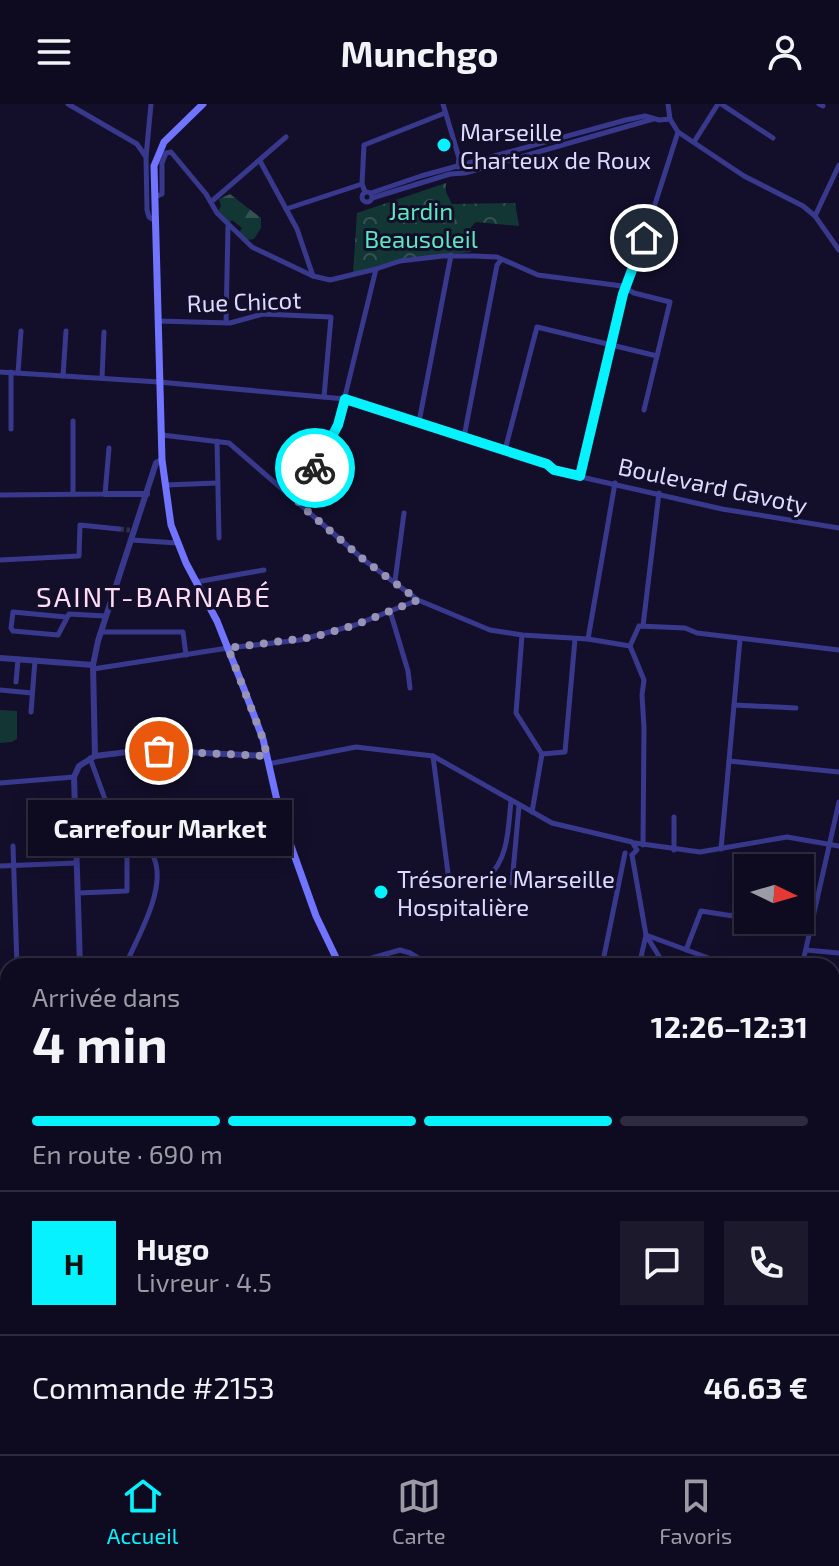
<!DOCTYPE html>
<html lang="fr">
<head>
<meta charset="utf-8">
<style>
  :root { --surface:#0e0b20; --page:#1c192d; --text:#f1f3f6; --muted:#9b9ba5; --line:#2e2b3e; --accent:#06f2ff }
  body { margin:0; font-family:"Exo 2",sans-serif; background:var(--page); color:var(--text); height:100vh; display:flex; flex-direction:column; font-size:30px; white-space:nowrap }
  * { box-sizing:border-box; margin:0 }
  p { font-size:26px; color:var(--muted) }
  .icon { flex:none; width:44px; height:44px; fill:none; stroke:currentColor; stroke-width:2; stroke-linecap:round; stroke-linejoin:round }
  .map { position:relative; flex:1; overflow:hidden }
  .panel { position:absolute; left:0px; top:854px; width:840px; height:496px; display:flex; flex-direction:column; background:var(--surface); border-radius:24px 24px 0 0; box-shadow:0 4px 20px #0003,0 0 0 2px var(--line) }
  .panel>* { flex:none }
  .needle { width:52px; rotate:95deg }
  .fabs { position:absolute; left:734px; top:750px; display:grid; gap:16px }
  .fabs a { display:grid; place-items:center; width:80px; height:80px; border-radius:0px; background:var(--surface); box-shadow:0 4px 20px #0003,0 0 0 2px var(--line); font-size:40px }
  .pin { position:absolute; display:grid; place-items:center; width:68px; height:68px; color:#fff; margin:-34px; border:4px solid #fff; border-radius:50%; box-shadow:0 2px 8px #0007 }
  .courier { position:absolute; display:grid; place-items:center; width:80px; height:80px; margin:-40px; border:6px solid #06f2ff; border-radius:50%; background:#fff; color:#222; box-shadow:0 2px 10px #0007 }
  .bubble { position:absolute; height:56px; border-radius:0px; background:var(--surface); box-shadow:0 4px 20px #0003,0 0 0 2px var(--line); font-size:26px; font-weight:700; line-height:56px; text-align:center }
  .headline em { font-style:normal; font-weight:700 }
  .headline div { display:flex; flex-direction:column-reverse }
  .headline { display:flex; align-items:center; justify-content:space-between; height:136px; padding:0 32px }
  h1 { font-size:52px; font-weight:700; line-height:60px }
  .bar { display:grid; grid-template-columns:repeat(4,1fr); gap:12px 8px; align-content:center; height:96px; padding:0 32px }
  .bar i { height:10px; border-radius:6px; background:var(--line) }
  .bar .on { background:var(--accent) }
  .bar p { grid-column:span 4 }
  .line { display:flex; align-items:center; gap:20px; padding:0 32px; border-top:2px solid var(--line) }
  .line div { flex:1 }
  .round { display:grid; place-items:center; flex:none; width:84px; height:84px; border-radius:0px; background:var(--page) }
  header { display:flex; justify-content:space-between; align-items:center; height:104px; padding:0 32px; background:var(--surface); font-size:36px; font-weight:700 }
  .tab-bar { display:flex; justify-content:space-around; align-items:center; height:112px; border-top:2px solid var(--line); background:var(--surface); font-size:22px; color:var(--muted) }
  .tab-bar a { display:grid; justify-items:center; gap:4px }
  .tab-bar .on { color:var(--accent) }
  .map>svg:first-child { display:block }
  .grass { fill:#123633 }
  .forest { fill:url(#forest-firs) }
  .park { fill:url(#park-crowns) }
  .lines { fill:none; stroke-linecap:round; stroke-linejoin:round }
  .minor-tunnel { stroke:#312d4b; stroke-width:5; stroke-dasharray:5 2.5; stroke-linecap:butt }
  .motorway-tunnel { stroke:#312d4b; stroke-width:9; stroke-dasharray:9 4.5; stroke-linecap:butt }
  .minor { stroke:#38398d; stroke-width:5 }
  .tertiary { stroke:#38398d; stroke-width:6 }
  .secondary { stroke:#7174ff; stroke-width:7 }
  .motorway { stroke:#ff55af; stroke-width:9 }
  .done { stroke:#9693b5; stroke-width:8; stroke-dasharray:0 14.4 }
  .route { stroke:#06f2ff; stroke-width:10 }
  .poi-dot { fill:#06f2ff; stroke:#130f2b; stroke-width:3 }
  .labels { text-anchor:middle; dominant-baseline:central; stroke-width:6; stroke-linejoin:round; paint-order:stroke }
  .poi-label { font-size:24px; fill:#dcdaff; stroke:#130f2b; text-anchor:start }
  .park-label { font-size:24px; fill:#5ee7be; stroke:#130f2b }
  .street-label { font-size:24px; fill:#dcdaff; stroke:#130f2b }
  .quarter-label { font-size:28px; letter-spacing:2px; fill:#ffdcf4; stroke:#130f2b }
</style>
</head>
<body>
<header><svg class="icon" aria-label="menu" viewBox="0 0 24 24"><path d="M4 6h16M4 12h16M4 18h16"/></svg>Munchgo<svg class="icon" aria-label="person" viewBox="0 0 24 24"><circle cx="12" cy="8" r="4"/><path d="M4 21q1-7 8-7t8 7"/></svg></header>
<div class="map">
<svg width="839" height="1350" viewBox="0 0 839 1350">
  <defs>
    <pattern id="forest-firs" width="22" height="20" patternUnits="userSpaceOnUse" patternTransform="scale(2)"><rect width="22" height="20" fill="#123633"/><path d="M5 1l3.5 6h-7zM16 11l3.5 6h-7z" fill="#345252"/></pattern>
    <pattern id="park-crowns" width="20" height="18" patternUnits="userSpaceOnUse" patternTransform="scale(2)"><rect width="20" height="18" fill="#123633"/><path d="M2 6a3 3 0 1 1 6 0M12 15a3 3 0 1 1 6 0" fill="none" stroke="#345252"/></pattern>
  </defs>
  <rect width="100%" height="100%" fill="#130f2b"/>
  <!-- grass -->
  <path class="grass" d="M0 606 17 607V635L12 638 0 639Z"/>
  <!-- forest -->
  <path class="forest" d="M230 90 261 114V124L254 135 247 136 239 129 242 124 232 116 229 119 218 107 221 102 219 95Z"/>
  <!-- park -->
  <g class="park">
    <path d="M446 79V88L452 100 515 99 519 122 476 118 471 123V148L406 154 353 169 357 109Z"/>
    <path d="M832 1057 839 1062V1119L832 1139Z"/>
  </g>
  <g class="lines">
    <!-- minor-tunnel -->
    <path class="minor-tunnel" d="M119 425 130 426"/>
    <!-- motorway-tunnel -->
    <g class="motorway-tunnel">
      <path d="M832 1087 839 1086"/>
      <path d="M832 1096 839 1095"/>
    </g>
    <!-- minor -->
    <g class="minor">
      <path d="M68 0 137 40 146 53 147 106 149 113 154 116"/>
      <path d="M443 0 459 54 458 63"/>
      <path d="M668 0 670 15 678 28 744 72 803 102 815 112 839 146"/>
      <path d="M721 0 773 34"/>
      <path d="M819 0 823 2"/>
      <path d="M694 38 718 0"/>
      <path d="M146 53 151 0"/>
      <path d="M260 57 297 125 313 172"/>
      <circle cx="367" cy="93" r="5"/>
      <path d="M365 88 362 80 364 41 445 9"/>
      <path d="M371 89 421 72 626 16 645 12 659 16 670 15"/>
      <path d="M155 93 162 90V59L166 49 171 48 206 90 217 109 252 143 313 172 330 176 376 165 400 157 443 152H474L497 153 538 171 622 182 634 189 670 198 644 306"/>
      <path d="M372 94 450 70 465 69 653 15"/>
      <path d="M212 97 286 33"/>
      <path d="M286 105 362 80"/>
      <path d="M815 112 839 61"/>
      <path d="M158 217 230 219 263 210 331 213 324 293"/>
      <path d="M226 219 228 122"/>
      <path d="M0 268 159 278 345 295 547 360 554 366 568 370 722 405 839 424"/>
      <path d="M18 269 21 227"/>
      <path d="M63 272 66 227"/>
      <path d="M102 274 104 228"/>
      <path d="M73 317V390"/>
      <path d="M419 318 451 151"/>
      <path d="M11 325V268"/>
      <path d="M162 331 229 339 364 456 418 496 490 526 522 531 588 535 630 542 639 522 685 524 697 529 839 546"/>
      <path d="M464 333 497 161 501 156"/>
      <path d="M217 337 219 434"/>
      <path d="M505 346 537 223 657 252"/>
      <path d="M580 372 623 190 635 163 678 28"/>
      <path d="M166 381 217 379"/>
      <path d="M0 391 105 390 109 344"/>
      <path d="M298 399 338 321 376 165"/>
      <path d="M132 436 177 439"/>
      <path d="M0 456 79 452 80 421 119 425"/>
      <path d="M395 477 404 409"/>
      <path d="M196 478 264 466"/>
      <path d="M390 507 408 567 410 584"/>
      <path d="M66 513 13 508 11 524 13 527 58 531 69 510 105 512"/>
      <path d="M643 522 659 389"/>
      <path d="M101 528H183L186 551"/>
      <path d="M522 531 516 609 542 650 532 708"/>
      <path d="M588 535 615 379"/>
      <path d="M630 542 644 576 642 591 644 624 643 741"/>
      <path d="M93 565 228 544 300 536 355 521 418 496"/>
      <path d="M16 578 18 555"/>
      <path d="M0 586 32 589"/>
      <path d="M734 601 796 604"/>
      <path d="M31 608 35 556"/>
      <path d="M542 650 565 648 575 535"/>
      <path d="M433 652 449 777 487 774C509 755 508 724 511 697"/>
      <path d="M729 657 839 668"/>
      <path d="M268 660 356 643 433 652 552 719 632 738 637 746 632 751"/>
      <path d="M165 672V647"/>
      <path d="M0 679 74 673"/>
      <path d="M635 739 700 748 787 733 839 742"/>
      <path d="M13 742 17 862"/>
      <path d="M721 745 740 535"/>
      <path d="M674 746V713"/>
      <path d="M632 751 646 831 665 862"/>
      <path d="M0 762 76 759"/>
      <path d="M512 779 519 702"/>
      <path d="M78 789 127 787V727L105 695 90 654"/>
      <path d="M686 846 701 807 733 812 739 795"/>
      <path d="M806 846 839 849"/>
      <path d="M125 862C137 834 167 785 154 754 149 743 136 734 127 727"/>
      <path d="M344 862 400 846 410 849 431 862"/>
      <path d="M602 862 625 749"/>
      <path d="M639 862 646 831 730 862"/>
      <path d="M802 862 839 698"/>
      <path d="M0 907H8"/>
      <path d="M0 966H8"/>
      <path d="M832 979 839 961"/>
      <path d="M832 1196 839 1193"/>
      <path d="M0 1274 8 1270"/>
      <path d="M832 1339 839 1338"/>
      <path d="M725 1348 802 1342"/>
    </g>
    <!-- tertiary -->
    <g class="tertiary">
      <path d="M105 390H147"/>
      <path d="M0 554 93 561"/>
      <path d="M95 652 93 561 98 537 156 359 162 356"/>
      <path d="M80 862 74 673 79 662 95 652 144 646 267 652"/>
      <path d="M0 1310 8 1305"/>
      <path d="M695 1343 727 1350"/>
      <path d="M12 1350 18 1342"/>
    </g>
    <!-- secondary -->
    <g class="secondary">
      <path d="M203 0 164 38 154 62 162 356 171 421 186 459 217 517 244 585 263 635 281 714 316 812 340 862"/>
      <path d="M386 1350 387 1342"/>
    </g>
    <!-- motorway -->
    <g class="motorway">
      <path d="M0 1081H8"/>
      <path d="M0 1091 8 1092"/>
      <path d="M0 1102 8 1103"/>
      <path d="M0 1114 8 1115"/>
    </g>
  </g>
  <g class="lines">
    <!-- done -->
    <path class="done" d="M159 647 267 652 263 635 228 544 314 533 355 521 418 496 364 456 298 399 315 364"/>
    <!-- route -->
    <path class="route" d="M315 364 338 321 345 295 547 360 554 366 580 372 623 190 644 134"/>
  </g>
  <!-- markers -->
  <g class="poi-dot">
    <circle cx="444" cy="41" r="8"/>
    <circle cx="381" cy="788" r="8"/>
  </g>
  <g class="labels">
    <!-- poi labels -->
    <g class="poi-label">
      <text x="460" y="27">Marseille<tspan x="460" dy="28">Charteux de Roux</tspan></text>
      <text x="397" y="774">Trésorerie Marseille<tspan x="397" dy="28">Hospitalière</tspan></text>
    </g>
    <!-- park labels -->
    <g class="park-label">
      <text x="421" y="106">Jardin<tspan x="421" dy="28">Beausoleil</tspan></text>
    </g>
    <!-- street labels -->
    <g class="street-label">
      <text transform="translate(244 197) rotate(-2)">Rue Chicot</text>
      <text transform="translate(713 381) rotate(12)">Boulevard Gavoty</text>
    </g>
    <!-- quarter labels -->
    <g class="quarter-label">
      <text x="154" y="492">SAINT-BARNABÉ</text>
    </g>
  </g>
</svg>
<div class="fabs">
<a><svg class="needle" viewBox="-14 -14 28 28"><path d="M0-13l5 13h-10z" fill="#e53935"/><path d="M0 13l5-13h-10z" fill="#9b9ba5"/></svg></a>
</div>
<div class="pin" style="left:159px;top:647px;background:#ea580c"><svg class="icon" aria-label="bag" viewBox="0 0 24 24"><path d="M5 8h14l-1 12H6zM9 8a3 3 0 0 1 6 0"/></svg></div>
<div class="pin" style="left:644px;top:134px;background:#1f2937"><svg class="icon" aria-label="home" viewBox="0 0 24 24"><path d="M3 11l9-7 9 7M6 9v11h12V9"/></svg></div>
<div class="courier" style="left:315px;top:364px"><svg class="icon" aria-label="bike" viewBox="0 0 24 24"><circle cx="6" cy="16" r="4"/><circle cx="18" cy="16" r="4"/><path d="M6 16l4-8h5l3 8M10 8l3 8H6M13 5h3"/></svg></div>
<div class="bubble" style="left:28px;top:696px;width:264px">Carrefour Market</div>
<section class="panel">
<div class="headline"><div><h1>4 min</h1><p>Arrivée dans</p></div><em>12:26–12:31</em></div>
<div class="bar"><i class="on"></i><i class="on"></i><i class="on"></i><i></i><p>En route · 690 m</p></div>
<div class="line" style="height:144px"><b class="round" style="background:var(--accent);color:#111">H</b><div><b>Hugo</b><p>Livreur · 4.5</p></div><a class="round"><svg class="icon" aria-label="chat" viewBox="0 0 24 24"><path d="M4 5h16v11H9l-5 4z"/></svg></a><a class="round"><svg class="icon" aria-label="phone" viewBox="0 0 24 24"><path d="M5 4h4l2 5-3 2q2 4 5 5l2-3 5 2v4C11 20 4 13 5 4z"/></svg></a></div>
<div class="line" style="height:104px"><div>Commande #2153</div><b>46.63 €</b></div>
</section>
</div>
<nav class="tab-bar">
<a class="on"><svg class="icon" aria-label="home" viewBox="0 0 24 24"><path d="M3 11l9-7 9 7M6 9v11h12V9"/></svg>Accueil</a>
<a><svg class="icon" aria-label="map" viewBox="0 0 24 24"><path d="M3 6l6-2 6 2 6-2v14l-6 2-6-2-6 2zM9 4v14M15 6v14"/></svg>Carte</a>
<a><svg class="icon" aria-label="saved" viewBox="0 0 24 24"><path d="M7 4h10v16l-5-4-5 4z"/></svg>Favoris</a>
</nav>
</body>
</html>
